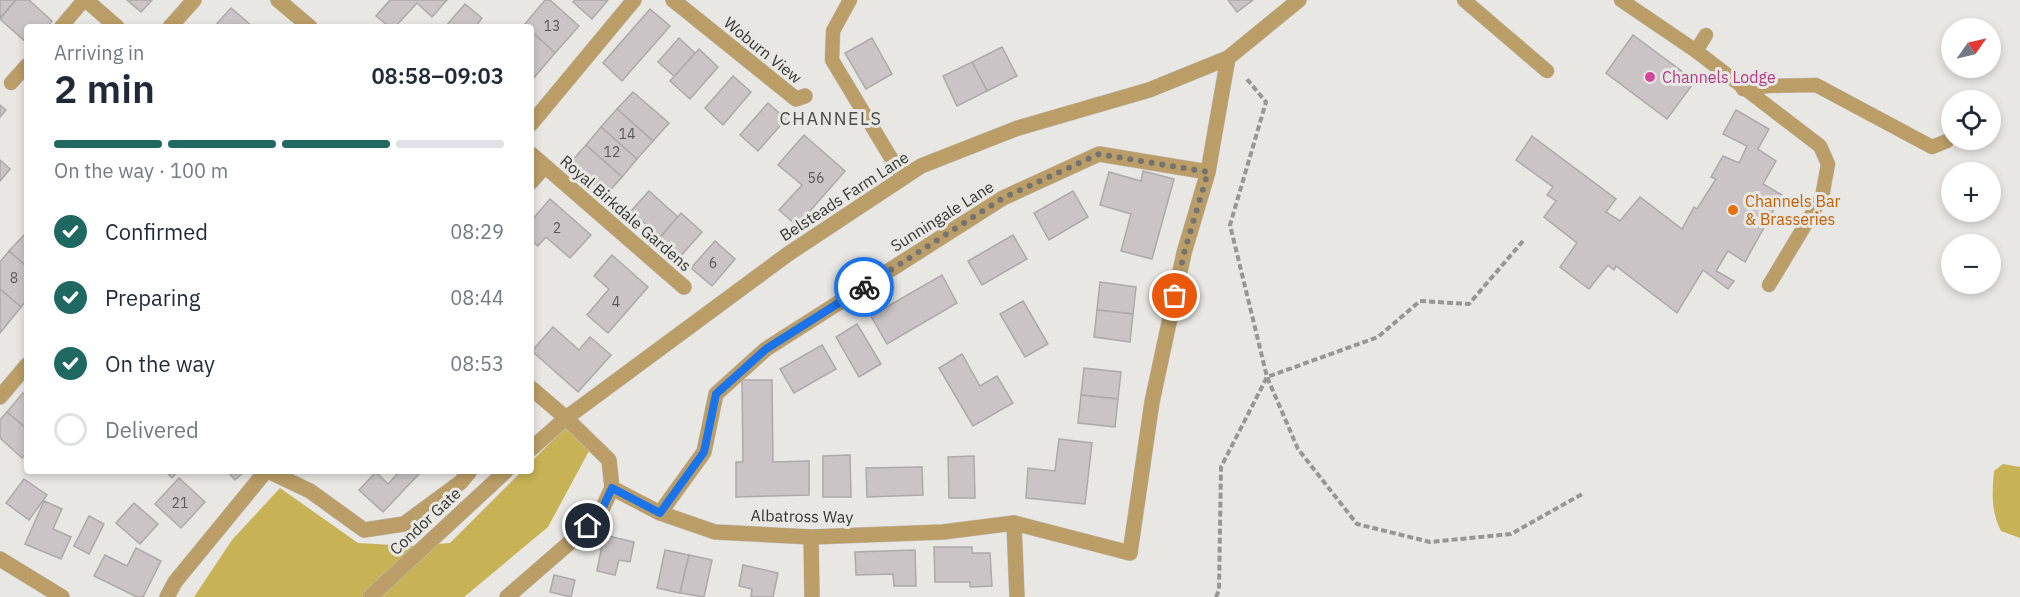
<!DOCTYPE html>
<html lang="en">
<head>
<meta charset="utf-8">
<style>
  :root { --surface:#fff; --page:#f2f2f3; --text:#1f2937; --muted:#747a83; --line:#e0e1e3; --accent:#1f6962 }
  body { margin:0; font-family:"IBM Plex Sans",sans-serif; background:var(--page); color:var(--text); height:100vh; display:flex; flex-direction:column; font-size:22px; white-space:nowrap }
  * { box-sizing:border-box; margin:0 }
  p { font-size:20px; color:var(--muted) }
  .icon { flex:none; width:33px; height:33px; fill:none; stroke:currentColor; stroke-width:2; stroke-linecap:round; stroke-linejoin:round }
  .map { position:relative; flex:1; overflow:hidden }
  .details { position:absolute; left:24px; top:24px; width:510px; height:450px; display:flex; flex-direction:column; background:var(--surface); border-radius:6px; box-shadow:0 3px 9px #0003 }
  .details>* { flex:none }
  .needle { width:39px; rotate:56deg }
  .tools { position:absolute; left:1941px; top:18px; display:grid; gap:12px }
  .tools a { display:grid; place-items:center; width:60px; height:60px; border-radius:50%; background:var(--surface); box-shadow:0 3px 9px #0003; font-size:30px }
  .pin { position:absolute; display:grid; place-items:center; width:51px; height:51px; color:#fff; margin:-26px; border:3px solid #fff; border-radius:50%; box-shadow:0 2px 6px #0007 }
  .courier { position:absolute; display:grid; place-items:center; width:60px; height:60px; margin:-30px; border:4px solid #1a73e8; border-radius:50%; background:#fff; color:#222; box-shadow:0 2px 8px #0007 }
  .head em { font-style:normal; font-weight:600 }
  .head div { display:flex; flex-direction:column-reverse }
  .head { display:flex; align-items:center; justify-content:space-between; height:102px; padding:0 30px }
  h1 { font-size:39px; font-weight:600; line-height:45px }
  .bar { display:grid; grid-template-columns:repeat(4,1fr); gap:9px 6px; align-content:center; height:72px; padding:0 30px }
  .bar i { height:8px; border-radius:4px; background:var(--line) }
  .bar .on { background:var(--accent) }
  .bar p { grid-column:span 4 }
  ol { padding:0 30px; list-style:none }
  li { display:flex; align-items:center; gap:18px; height:66px }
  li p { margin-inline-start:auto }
  li .icon { padding:6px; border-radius:50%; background:var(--accent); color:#fff; stroke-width:4 }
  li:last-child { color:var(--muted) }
  li i { width:33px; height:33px; border:3px solid var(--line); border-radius:50% }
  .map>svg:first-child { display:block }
  .forest { fill:#c8b256 }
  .building { fill:#cac4c6; stroke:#ada8aa; stroke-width:1.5 }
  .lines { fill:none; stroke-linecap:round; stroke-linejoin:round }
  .service-casing { stroke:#c4c3c0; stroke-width:15 }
  .minor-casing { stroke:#c4c3c0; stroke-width:16 }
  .path { stroke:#979693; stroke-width:4; stroke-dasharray:6 3; stroke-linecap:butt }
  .service { stroke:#ba9d67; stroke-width:14 }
  .minor { stroke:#ba9d67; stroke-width:15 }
  .done { stroke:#747371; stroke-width:6; stroke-dasharray:0 10.8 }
  .route { stroke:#1a73e8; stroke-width:8 }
  .hotel-dot { fill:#d1479c; stroke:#e8e7e3; stroke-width:2 }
  .food-dot { fill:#e8710a; stroke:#e8e7e3; stroke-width:2 }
  .labels { text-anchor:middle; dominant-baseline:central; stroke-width:6; stroke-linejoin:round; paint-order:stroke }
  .number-label { font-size:14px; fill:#5a5958 }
  .street-label { font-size:16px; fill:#353533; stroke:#e8e7e3 }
  .hotel-label { font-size:16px; fill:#b23c85; stroke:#e8e7e3; text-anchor:start }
  .food-label { font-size:16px; fill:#c56008; stroke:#e8e7e3; text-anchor:start }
  .neighbourhood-label { font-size:18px; letter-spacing:1.5px; fill:#4c4b47; stroke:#e8e7e3 }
</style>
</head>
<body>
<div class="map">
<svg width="2020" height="597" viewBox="0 0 2020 597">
  <rect width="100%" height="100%" fill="#e8e7e3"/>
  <!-- forest -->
  <g class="forest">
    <path d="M566 427 589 451 548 527 464 597H194L232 540 280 488 358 543 410 546 450 543 522 471H531V462Z"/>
    <path d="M2003 464 2020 467V538L2001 531C1991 512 1992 493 1994 471Z"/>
  </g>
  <!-- building -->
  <g class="building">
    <path d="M0 0H16L0 18Z"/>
    <path d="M16 0H29L52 21 47 27H27V43L0 19Z"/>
    <path d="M127 0H152L141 12Z"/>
    <path d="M390 0H447L432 17 417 3 395 27H390L376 16Z"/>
    <path d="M545 0H550L579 26 555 53 531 31V27L524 25Z"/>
    <path d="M575 0H608L592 19 573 2Z"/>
    <path d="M1228 0H1253L1237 12Z"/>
    <path d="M465 4 482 18 475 27H445Z"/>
    <path d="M231 8 253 27H214Z"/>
    <path d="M650 9 670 26 622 81 603 63Z"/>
    <path d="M531 31 555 53 532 80H531Z"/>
    <path d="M1633 35 1695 81 1667 119 1606 73Z"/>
    <path d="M679 38 695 53 675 77 658 62Z"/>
    <path d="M872 38 892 74 866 89 845 53Z"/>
    <path d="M1002 47 1017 76 987 91 972 62Z"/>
    <path d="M699 49 718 67 690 99 670 81Z"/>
    <path d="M972 62 987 91 957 106 943 76Z"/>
    <path d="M733 76 751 92 723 125 705 108Z"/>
    <path d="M633 92 669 123 653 141 617 109Z"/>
    <path d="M768 103 786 119 758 151 740 135Z"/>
    <path d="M0 105 6 110 0 117Z"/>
    <path d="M617 109 653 141 637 159 601 127Z"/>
    <path d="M1736 110 1769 129 1758 149 1776 161 1763 184 1782 195 1745 262 1728 251 1716 271 1734 281 1728 289 1703 270 1677 313 1616 266 1614 270 1608 265 1589 289 1560 267 1577 243 1544 217 1556 201 1547 195 1553 187 1516 160 1532 136 1616 199 1606 212 1620 221 1640 197 1682 229 1694 207 1697 209 1716 179 1711 177 1723 156 1739 163 1747 146 1723 134Z"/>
    <path d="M601 127 637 159 622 177 586 145Z"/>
    <path d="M804 135 845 171 797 226 779 210 802 185 778 165Z"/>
    <path d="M586 145 622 177 606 195 570 163Z"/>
    <path d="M0 160 10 169 0 181Z"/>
    <path d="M1143 171 1174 179 1152 259 1121 251 1131 214 1100 205 1109 172 1141 181Z"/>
    <path d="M649 191 678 217 660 237 631 211Z"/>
    <path d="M1073 191 1088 217 1049 240 1034 213Z"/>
    <path d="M550 199 591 235 570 258 546 237 538 246 531 240V221Z"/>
    <path d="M681 213 702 232 678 259 657 241Z"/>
    <path d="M27 232V267L9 251Z"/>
    <path d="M1013 235 1027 259 982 285 968 261Z"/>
    <path d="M715 241 735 259 712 286 691 268Z"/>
    <path d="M9 251 27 267V300L21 307 0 289V262Z"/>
    <path d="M612 255 648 287 608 333 587 315 609 289 594 276Z"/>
    <path d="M942 275 957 303 887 344 871 316Z"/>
    <path d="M1100 282 1136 287 1133 314 1097 310Z"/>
    <path d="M0 289 21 307 0 333Z"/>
    <path d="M1023 301 1048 344 1025 357 1000 314Z"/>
    <path d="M1097 310 1133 314 1130 342 1094 337Z"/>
    <path d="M857 324 881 364 859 377 836 337Z"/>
    <path d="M553 327 579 350 590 337 611 355 578 392 532 351Z"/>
    <path d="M822 345 836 369 794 393 780 369Z"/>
    <path d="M962 354 980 386 997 376 1013 403 973 426 939 368Z"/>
    <path d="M1084 368 1121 372 1118 399 1081 395Z"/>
    <path d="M742 380H772L773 462 809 461V495L736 497V462H743Z"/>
    <path d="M23 393 27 396V429L7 412Z"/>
    <path d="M1081 395 1118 399 1115 427 1078 423Z"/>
    <path d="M7 412 27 429V452L22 458 0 438V420Z"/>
    <path d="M1059 439 1092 443 1085 504 1026 498 1028 468 1055 471Z"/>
    <path d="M850 455 851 497H823V456Z"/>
    <path d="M974 456 975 498H949L948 457Z"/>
    <path d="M922 467 923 495 867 497 866 468Z"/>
    <path d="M165 471H178L172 478Z"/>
    <path d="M227 471H245L235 480Z"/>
    <path d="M400 471H416L419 474 383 512 359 490 376 472 388 484Z"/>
    <path d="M179 478 205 502 181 528 155 504Z"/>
    <path d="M24 479 47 495 29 520 6 503Z"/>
    <path d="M44 501 62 509 53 529 71 537 61 559 25 544Z"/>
    <path d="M134 503 158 524 140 544 116 523Z"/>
    <path d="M89 516 104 524 89 554 74 546Z"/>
    <path d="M604 535 634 542 630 562 619 560 615 575 597 571Z"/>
    <path d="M934 547H972V553H990L992 586 970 587V582H935Z"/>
    <path d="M136 548 161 561 143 597H137L94 576 105 555 127 566Z"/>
    <path d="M665 550 689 555 680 593 657 588Z"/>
    <path d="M915 550 916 586H894L893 574 856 575 855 552Z"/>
    <path d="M689 555 712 560 704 597 680 593Z"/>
    <path d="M743 565 778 573 773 597H751L752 589 739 586Z"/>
    <path d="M554 575 575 580 571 597 550 592Z"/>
  </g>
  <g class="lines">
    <!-- service casing -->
    <g class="service-casing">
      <g id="service">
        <path d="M850 0 833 31 832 60 903 178"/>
        <path d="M1464 0 1547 71"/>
        <path d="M1621 0 1696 51 1820 146 1828 164 1822 197 1769 285"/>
        <path d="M61 27 84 0"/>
        <path d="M1696 51 1706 35"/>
        <path d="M11 83 27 65"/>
        <path d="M1743 89 1768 86 1816 85 1932 147 1947 141"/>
      </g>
    </g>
    <!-- minor casing -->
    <g class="minor-casing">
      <g id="minor">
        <path d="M86 0 117 27"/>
        <path d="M278 0 310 27"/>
        <path d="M673 0 796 99 805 96"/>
        <path d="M170 27 194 0"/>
        <path d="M531 124 634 0"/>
        <path d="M531 154 684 287"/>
        <path d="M531 182 544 167"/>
        <path d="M531 388 566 418 609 460 612 488"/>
        <path d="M0 397 27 365"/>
        <path d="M531 449 566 418 788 254 921 166 1018 128 1149 90 1228 58 1299 0"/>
        <path d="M268 471 310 491 364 530 404 524 461 482 470 471"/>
        <path d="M612 488 660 513 715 532 811 537 943 532 1014 523 1130 553 1152 402 1184 253 1208 172 1228 58"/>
        <path d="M660 513 704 452 716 394 766 349 1003 198 1099 154 1208 172"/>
        <path d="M1014 523 1017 597"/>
        <path d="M811 537 812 597"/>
        <path d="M0 559 62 597"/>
        <path d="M167 597 175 582 266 471"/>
        <path d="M370 597 506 471"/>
        <path d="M507 597 598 518 612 488"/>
      </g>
    </g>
    <!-- path -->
    <g class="path">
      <path d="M1523 241 1469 304 1420 301 1378 337 1267 377 1298 449 1357 524 1430 542 1511 534 1584 493"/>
      <path d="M1216 597 1219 590 1221 467 1267 377 1230 225 1266 102 1246 78"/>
    </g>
    <!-- service -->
    <use href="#service" class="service"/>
    <!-- minor -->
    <use href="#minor" class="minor"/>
  </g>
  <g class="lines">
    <!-- done -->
    <path class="done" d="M864 287 1003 198 1099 154 1208 172 1184 253 1175 296"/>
    <!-- route -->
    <path class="route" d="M588 526 598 518 612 488 660 513 704 452 716 394 766 349 864 287"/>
  </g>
  <!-- markers -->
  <circle class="hotel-dot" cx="1650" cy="77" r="6"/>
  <circle class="food-dot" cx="1733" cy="210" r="6"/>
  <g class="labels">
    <!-- number labels -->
    <g class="number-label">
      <text x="552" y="26">13</text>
      <text x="627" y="134">14</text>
      <text x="612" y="152">12</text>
      <text x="816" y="178">56</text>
      <text x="557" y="228">2</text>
      <text x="713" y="263">6</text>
      <text x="14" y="278">8</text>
      <text x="616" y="302">4</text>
      <text x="180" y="503">21</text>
    </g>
    <!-- street labels -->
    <g class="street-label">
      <text transform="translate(763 50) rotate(39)">Woburn View</text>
      <text transform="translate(844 196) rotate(-33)">Belsteads Farm Lane</text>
      <text transform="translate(626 213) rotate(41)">Royal Birkdale Gardens</text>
      <text transform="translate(942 216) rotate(-32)">Sunningale Lane</text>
      <text transform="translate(802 516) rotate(1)">Albatross Way</text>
      <text transform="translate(425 521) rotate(-43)">Condor Gate</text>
    </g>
    <!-- hotel labels -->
    <g class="hotel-label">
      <text x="1662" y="77">Channels Lodge</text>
    </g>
    <!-- food labels -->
    <g class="food-label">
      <text x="1745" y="201">Channels Bar<tspan x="1745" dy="18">&amp; Brasseries</tspan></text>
    </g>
    <!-- neighbourhood labels -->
    <g class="neighbourhood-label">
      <text x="831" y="118">CHANNELS</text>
    </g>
  </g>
</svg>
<div class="tools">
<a><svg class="needle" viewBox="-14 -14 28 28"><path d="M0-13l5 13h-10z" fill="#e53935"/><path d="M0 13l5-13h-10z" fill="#747a83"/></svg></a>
<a><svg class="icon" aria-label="locate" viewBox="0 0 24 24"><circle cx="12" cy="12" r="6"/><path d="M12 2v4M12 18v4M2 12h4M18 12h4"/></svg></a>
<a>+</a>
<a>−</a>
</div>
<div class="pin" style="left:1175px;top:296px;background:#ea580c"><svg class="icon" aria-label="bag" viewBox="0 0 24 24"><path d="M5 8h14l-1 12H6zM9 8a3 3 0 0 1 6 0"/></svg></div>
<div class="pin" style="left:588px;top:526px;background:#1f2937"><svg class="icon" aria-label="home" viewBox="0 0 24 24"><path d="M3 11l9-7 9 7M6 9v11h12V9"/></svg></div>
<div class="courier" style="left:864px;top:287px"><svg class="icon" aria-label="bike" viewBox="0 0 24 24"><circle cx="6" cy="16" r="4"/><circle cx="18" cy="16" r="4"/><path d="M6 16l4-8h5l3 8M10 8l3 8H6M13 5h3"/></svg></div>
<section class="details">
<div class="head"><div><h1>2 min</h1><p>Arriving in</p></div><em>08:58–09:03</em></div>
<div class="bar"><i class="on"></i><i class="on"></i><i class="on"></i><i></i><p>On the way · 100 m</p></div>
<ol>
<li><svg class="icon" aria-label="check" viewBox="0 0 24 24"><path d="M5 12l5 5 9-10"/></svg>Confirmed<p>08:29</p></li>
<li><svg class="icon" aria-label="check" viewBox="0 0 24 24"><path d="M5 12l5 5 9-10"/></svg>Preparing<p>08:44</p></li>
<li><svg class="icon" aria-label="check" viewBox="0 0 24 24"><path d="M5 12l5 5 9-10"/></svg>On the way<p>08:53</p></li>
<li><i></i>Delivered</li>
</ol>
</section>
</div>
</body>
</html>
